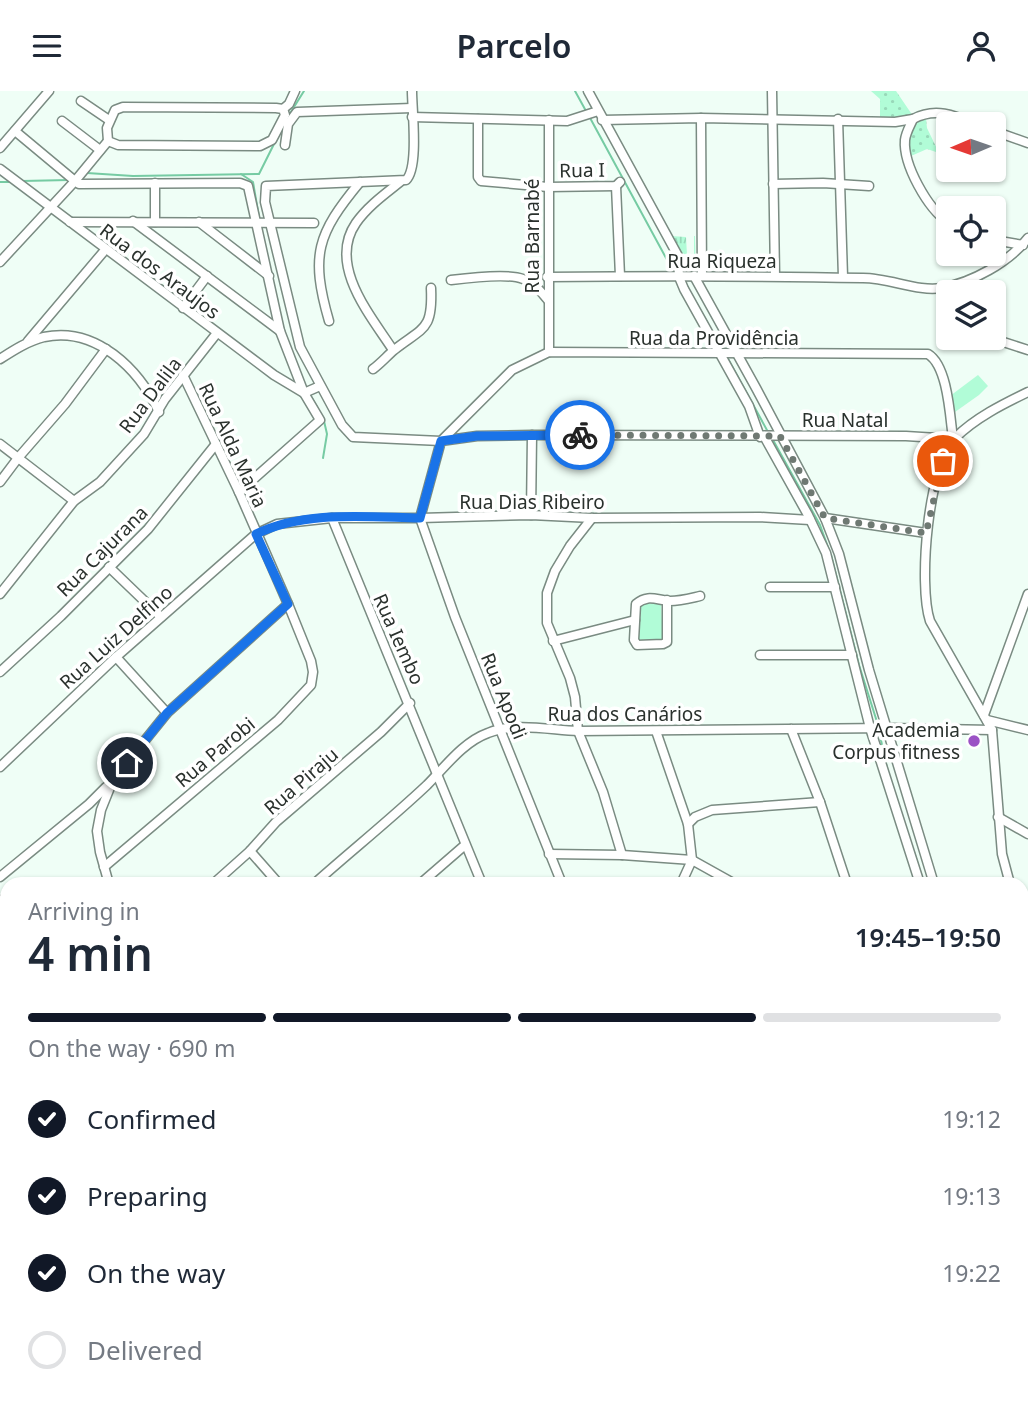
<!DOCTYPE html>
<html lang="en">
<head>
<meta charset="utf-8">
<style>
  :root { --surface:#fff; --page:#f6f6f7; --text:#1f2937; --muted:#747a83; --line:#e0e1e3; --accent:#111827 }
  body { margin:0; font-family:"Noto Sans",sans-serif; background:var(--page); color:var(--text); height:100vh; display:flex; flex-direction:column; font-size:26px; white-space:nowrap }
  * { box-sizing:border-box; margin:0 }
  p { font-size:23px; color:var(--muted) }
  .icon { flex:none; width:38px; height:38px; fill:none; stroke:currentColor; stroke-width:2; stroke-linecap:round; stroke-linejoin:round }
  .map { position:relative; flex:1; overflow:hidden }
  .details { position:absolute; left:0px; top:786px; width:1029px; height:527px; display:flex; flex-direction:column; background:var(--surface); border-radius:21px 21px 0 0; box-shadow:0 2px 5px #0004 }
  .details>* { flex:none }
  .needle { width:46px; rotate:268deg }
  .controls { position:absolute; left:936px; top:21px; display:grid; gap:14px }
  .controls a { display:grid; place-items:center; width:70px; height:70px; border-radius:7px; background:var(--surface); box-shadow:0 2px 5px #0004; font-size:35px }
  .pin { position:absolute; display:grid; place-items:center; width:60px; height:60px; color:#fff; margin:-30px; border:4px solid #fff; border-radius:50%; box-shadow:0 2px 7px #0007 }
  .courier { position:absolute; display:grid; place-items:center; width:70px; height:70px; margin:-35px; border:5px solid #1a73e8; border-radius:50%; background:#fff; color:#222; box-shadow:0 2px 9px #0007 }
  .head em { font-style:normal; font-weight:600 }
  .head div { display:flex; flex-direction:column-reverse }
  .head { display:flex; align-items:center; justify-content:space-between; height:119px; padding:0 28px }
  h1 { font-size:46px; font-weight:600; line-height:52px }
  .bar { display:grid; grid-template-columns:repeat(4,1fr); gap:10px 7px; align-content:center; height:84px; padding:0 28px }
  .bar i { height:9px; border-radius:5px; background:var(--line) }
  .bar .current { background:var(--accent) }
  .bar p { grid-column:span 4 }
  ol { padding:0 28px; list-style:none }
  li { display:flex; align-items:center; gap:21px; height:77px }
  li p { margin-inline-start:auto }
  li .icon { padding:7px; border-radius:50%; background:var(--accent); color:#fff; stroke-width:4 }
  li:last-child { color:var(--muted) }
  li i { width:38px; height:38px; border:4px solid var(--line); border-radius:50% }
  header { display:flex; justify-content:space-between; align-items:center; height:91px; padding:0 28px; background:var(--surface); font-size:32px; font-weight:600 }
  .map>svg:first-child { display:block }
  .grass { fill:url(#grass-dots) }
  .park { fill:url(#park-tufts) }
  .garden { fill:#b1fcd7 }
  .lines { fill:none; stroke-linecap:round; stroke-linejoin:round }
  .stream { stroke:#76cba3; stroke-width:2 }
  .minor-casing { stroke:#7a8b82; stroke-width:11 }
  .minor { stroke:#fff; stroke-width:8 }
  .done { stroke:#6f7973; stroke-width:7; stroke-dasharray:0 12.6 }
  .route { stroke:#1a73e8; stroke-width:9 }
  .poi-dot { fill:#9b52c5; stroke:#fff; stroke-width:2.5 }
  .labels { text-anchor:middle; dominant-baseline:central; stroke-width:7; stroke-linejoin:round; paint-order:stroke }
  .street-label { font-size:19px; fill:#2a312d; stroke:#fff }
  .poi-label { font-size:19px; fill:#2a312d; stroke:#fff; text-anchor:end }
</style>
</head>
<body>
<header><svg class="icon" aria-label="menu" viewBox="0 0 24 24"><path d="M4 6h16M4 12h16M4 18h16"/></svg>Parcelo<svg class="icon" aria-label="person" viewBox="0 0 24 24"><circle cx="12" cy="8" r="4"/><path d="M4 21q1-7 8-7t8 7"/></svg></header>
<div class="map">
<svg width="1028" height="1312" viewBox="0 0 1028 1312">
  <defs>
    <pattern id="grass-dots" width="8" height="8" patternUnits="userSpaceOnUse" patternTransform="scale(1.75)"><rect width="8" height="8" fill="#b1fcd7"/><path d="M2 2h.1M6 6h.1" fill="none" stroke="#98d8b9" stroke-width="1.8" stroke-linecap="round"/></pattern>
    <pattern id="park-tufts" width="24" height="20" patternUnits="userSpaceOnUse" patternTransform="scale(1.75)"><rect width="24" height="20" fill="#b1fcd7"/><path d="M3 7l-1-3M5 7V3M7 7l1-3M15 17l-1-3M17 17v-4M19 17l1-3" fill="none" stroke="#98d8b9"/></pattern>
  </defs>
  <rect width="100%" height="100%" fill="#effef6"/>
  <!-- grass -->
  <g class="grass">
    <path d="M871 0H896L913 25 882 27 880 26V8Z"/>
    <path d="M926 27 927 37 939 62 927 58 911 65 907 60C909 44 910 33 926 27Z"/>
  </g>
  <!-- park -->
  <path class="park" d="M671 145 686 146 687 164H694V145H695L696 181H692L684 171Z"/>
  <!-- garden -->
  <g class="garden">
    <path d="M978 284 988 295 979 304 955 321 950 305Z"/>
    <path d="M661 512 663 549 639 550 638 513Z"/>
  </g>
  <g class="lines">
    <!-- stream -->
    <g class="stream">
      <path d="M575 0 586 20"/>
      <path d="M289 24 304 0"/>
      <path d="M589 25 672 178"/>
      <path d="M87 82 133 85 259 83 275 51"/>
      <path d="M241 83 253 91 259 126"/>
      <path d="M22 90 69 89"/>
      <path d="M0 91H9"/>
      <path d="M686 194 707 231"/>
      <path d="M277 207 279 219"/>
      <path d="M715 245 723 258"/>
      <path d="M727 266 768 341"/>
      <path d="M309 302 317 316"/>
      <path d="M773 349 820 434 829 459"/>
      <path d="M323 367 327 343 324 330"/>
      <path d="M831 464 859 574 878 634"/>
      <path d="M879 640 888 682"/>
      <path d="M914 761 924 793"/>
    </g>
    <!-- minor casing -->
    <g class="minor-casing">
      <g id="minor">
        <path d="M412 0C412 19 419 77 406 89L266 95 265 111 300 256 342 334 353 346 441 350 477 345 532 344 906 345 953 348C950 326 948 275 928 263L549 261 512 279 441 350 420 427 455 526 562 793"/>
        <path d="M588 0 678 165 679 186 684 198 749 315 760 346"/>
        <path d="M772 0 775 185"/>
        <path d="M81 10 109 29"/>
        <path d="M123 16 276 17 283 18 285 24 272 49 260 55 118 54 108 50 107 37 115 19Z"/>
        <path d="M283 18 289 13 295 0"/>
        <path d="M412 26 567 30 598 20"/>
        <path d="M701 27 702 185"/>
        <path d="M478 28V86L481 90 548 96 616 95 620 91"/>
        <path d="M838 28 843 186"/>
        <path d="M549 29V261"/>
        <path d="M602 29 701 27 895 31 913 28"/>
        <path d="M62 30 100 59"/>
        <path d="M15 40 75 90 108 50"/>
        <path d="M994 40 1028 52"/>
        <path d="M285 54 288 33 297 21 412 17"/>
        <path d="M0 57 49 0"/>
        <path d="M0 78 274 284 304 302 320 295"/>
        <path d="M773 93 823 92 869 95"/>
        <path d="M616 95 620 185"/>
        <path d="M133 130 280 240"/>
        <path d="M70 131 314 132"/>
        <path d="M155 131V92"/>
        <path d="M199 131 269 185"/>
        <path d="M948 131C928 118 903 74 905 49 906 41 910 35 913 28 935 16 954 24 975 33"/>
        <path d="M994 149 1023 154"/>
        <path d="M0 171 75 90 79 93 240 92 248 95 280 240 304 302 320 329 239 401"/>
        <path d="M694 185 756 297 825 427 839 463 869 579 934 793"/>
        <path d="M547 186C652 185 757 185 863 187 889 187 919 201 941 197 972 192 1009 171 1028 147"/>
        <path d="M451 189C467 187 508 182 523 188 534 191 541 201 548 209"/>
        <path d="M183 217 207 185"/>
        <path d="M329 230C310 164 317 143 360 91"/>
        <path d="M991 247 1028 259"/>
        <path d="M28 250 105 159"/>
        <path d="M393 259C371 225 327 174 356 132 368 115 385 103 400 91"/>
        <path d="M0 268C14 259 28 250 44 246 96 235 139 278 159 321"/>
        <path d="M373 278C381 272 387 265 394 259 423 236 433 240 431 197"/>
        <path d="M764 345 808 424 826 462 870 637 920 793"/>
        <path d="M0 353 74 410"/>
        <path d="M0 391 18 367 65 313 106 258"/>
        <path d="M531 424 532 344"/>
        <path d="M332 427 482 793"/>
        <path d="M592 427 570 455 555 480 547 502V532L570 587 575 606 578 640 603 701 622 764"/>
        <path d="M825 427 926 442"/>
        <path d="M109 476 161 526"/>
        <path d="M770 496H835"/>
        <path d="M0 503 74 410 100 391 144 343 165 308 217 242"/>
        <path d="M667 509V551L663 553 637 554 634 549 636 513C648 503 656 509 670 510 680 510 691 507 700 505"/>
        <path d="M553 550 635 529"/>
        <path d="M760 564H852"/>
        <path d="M116 566 167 622"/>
        <path d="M0 581 61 525 148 438 216 353"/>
        <path d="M984 624 1028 503"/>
        <path d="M987 629 1028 639"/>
        <path d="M791 638 820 711 847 793"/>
        <path d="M656 640 688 733 692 769 681 793"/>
        <path d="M0 676 116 566 256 443 277 433 332 427H420L531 424 592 427 760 426 810 429"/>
        <path d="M998 726 1028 743"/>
        <path d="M688 733 695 726 712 719 820 711"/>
        <path d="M250 760 279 793"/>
        <path d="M549 763 622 764 692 769 735 793"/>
        <path d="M104 776 278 629 311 594 313 581 311 570 288 513 239 401 183 284"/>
        <path d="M0 786 89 713 106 696"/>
        <path d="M109 793 100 761 97 740 101 719 113 689 167 622 288 513"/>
        <path d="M213 793 250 760 276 731 381 641 410 612"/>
        <path d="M314 793C351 760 391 728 427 694 445 676 463 651 488 642 515 631 550 639 578 640L888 637 992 639"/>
        <path d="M420 793 465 754"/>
        <path d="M1010 793 1002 763 992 639 930 530C918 494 928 374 955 347 975 327 1003 313 1028 301"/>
        <path d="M0 809 7 825"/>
        <path d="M1022 816 1028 829"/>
        <path d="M0 898 4 900"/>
        <path d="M1022 906H1028"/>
        <path d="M1022 1018 1028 1009"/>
        <path d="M0 1021 7 1026"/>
        <path d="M1022 1044 1028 1046"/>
        <path d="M1022 1108 1028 1111"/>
        <path d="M315 1306 321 1312"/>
        <path d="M465 1306 470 1312"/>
        <path d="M556 1306 562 1312"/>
        <path d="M778 1306 781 1312"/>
        <path d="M857 1306 860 1312"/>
        <path d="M945 1306 952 1312"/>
        <path d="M1006 1306 1013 1312"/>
        <path d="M649 1312 654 1306"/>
        <path d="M903 1312V1306"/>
      </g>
    </g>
    <!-- minor -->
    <use href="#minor" class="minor"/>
  </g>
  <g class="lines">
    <!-- done -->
    <path class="done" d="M580 344 780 345 825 427 926 442 943 370"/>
    <!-- route -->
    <path class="route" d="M127 672 167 622 288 513 256 443C305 419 367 426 420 427L441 350 477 345 580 344"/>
  </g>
  <!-- markers -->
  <circle class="poi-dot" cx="974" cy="650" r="7"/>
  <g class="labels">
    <!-- street labels -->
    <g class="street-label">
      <text transform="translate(582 79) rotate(-1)">Rua I</text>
      <text transform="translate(532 145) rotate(-90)">Rua Barnabé</text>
      <text x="722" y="170">Rua Riqueza</text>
      <text transform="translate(160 180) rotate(37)">Rua dos Araujos</text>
      <text x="714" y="247">Rua da Providência</text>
      <text transform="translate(150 304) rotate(-53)">Rua Dalila</text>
      <text x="845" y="329">Rua Natal</text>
      <text transform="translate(233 354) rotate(65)">Rua Alda Maria</text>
      <text x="532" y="411">Rua Dias Ribeiro</text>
      <text transform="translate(102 460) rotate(-45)">Rua Cajurana</text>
      <text transform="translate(116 546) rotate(-42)">Rua Luiz Delfino</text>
      <text transform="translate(399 548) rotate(66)">Rua Iembo</text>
      <text transform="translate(504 605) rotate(68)">Rua Apodi</text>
      <text x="625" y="623">Rua dos Canários</text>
      <text transform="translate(215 661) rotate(-40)">Rua Parobi</text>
      <text transform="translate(301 690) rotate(-41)">Rua Piraju</text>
    </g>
    <!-- poi labels -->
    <g class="poi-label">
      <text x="960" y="639">Academia<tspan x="960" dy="22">Corpus fitness</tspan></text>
    </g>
  </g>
</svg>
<div class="controls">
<a><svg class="needle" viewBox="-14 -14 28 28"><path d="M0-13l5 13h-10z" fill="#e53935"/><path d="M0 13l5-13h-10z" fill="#747a83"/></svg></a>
<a><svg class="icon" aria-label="locate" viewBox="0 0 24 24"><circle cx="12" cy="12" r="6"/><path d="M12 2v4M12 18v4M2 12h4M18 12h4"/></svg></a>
<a><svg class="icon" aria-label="layers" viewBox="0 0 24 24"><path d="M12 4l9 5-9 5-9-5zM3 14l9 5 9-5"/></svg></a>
</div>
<div class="pin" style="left:943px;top:370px;background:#ea580c"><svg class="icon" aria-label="bag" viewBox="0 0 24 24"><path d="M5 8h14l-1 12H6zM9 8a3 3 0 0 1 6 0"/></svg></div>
<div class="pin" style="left:127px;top:672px;background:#1f2937"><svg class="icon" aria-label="home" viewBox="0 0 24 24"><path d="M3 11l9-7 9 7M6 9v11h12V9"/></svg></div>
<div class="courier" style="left:580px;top:344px"><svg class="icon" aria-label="bike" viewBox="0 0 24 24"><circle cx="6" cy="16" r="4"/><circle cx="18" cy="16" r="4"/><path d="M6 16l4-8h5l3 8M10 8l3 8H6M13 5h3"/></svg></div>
<section class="details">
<div class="head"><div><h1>4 min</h1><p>Arriving in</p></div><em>19:45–19:50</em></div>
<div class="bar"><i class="current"></i><i class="current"></i><i class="current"></i><i></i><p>On the way · 690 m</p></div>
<ol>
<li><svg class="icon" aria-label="check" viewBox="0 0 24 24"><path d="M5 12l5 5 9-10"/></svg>Confirmed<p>19:12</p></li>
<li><svg class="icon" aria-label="check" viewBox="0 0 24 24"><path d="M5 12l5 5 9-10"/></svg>Preparing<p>19:13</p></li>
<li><svg class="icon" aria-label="check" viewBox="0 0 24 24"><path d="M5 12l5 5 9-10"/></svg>On the way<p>19:22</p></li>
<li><i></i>Delivered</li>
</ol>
</section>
</div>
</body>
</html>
